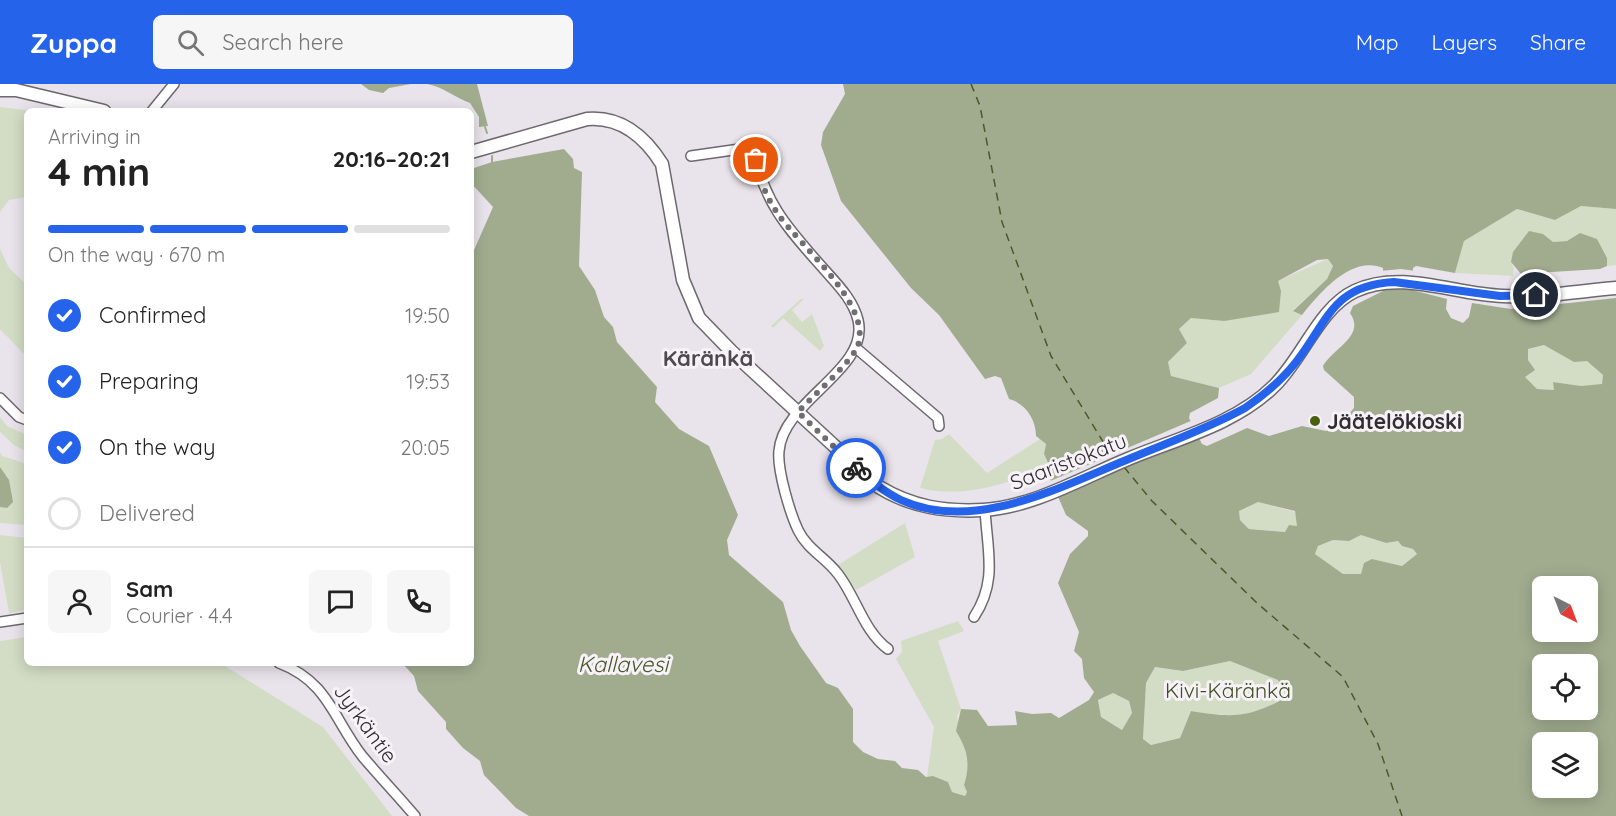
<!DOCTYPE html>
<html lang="en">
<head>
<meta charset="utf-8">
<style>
  :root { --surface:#fff; --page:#f6f6f6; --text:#222; --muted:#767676; --line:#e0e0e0; --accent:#2563eb }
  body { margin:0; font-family:Quicksand,sans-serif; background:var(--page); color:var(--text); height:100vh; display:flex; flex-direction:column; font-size:22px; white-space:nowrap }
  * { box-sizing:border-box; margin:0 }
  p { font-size:20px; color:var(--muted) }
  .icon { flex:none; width:33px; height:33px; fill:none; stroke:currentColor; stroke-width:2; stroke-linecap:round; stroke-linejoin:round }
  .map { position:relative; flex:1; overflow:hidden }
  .details { position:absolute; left:24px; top:24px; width:450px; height:558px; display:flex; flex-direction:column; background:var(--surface); border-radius:9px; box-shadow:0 3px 15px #0003 }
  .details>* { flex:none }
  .needle { width:39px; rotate:138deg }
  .controls { position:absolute; left:1532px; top:492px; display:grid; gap:12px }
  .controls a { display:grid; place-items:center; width:66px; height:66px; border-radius:9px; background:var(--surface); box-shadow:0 3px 15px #0003; font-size:30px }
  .pin { position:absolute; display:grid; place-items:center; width:51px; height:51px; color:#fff; margin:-26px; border:3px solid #fff; border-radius:50%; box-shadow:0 2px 6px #0007 }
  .courier { position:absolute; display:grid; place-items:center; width:60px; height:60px; margin:-30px; border:4px solid #2563eb; border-radius:50%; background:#fff; color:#222; box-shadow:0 2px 8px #0007 }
  .head em { font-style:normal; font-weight:800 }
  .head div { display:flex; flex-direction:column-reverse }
  .head { display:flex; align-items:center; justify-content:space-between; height:102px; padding:0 24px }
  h1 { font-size:39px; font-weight:800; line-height:45px }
  .bar { display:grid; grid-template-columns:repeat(4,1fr); gap:9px 6px; align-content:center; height:72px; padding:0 24px }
  .bar i { height:8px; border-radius:4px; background:var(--line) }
  .bar .on { background:var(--accent) }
  .bar p { grid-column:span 4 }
  .line { display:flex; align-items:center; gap:15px; padding:0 24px; border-top:2px solid var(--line) }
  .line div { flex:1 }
  .round { display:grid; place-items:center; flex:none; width:63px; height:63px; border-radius:9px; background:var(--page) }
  ol { padding:0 24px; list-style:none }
  li { display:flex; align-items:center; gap:18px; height:66px }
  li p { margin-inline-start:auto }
  li .icon { padding:6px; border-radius:50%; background:var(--accent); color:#fff; stroke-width:4 }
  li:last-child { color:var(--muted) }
  li i { width:33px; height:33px; border:3px solid var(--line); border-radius:50% }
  header { display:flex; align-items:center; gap:36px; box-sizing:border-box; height:84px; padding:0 30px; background:var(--accent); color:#fff }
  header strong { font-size:28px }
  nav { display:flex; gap:33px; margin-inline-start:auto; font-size:21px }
  .search { width:420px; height:54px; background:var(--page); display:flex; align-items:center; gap:15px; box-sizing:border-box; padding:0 21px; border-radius:9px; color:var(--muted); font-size:22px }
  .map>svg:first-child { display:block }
  .green { fill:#d3ddc5 }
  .water { fill:#a1ac8f; fill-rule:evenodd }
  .pier { fill:#e9e4eb }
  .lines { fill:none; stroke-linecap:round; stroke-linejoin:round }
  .stream { stroke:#a1ac8f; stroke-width:2 }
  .ferry { stroke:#495a2a; stroke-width:1.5; stroke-dasharray:8 6; stroke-linecap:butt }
  .minor-casing { stroke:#6d686e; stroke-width:12 }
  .major-casing { stroke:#6d686e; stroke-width:15 }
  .minor { stroke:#fff; stroke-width:9 }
  .major { stroke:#fff; stroke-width:12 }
  .done { stroke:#716e71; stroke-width:6; stroke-dasharray:0 10.8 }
  .route { stroke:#2563eb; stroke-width:8 }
  .poi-dot { fill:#49610f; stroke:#f7f1f8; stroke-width:2 }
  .labels { text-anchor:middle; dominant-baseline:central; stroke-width:6; stroke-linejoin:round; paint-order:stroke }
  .poi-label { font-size:21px; font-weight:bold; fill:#302e30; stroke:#f7f1f8; text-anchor:start }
  .street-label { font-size:21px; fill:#302e30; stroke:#f7f1f8 }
  .park-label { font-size:21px; fill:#3f4f20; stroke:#f7f1f8 }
  .neighbourhood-label { font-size:22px; font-weight:bold; fill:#4d494e; stroke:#f7f1f8 }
  .water-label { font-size:22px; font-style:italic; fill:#495a2a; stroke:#f7f1f8 }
</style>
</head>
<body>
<header>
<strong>Zuppa</strong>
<div class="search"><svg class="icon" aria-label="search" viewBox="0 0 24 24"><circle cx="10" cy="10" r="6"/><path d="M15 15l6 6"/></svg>Search here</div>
<nav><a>Map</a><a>Layers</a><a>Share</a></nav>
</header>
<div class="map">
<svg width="1616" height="732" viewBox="0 0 1616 732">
  <rect width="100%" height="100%" fill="#e9e4eb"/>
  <!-- green -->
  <g class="green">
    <path d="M0 23 33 27H27V113L9 116 0 128Z"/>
    <path d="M1581 122 1616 125V181L1607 182C1607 166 1592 159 1580 149L1567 157 1552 158 1543 150 1511 178 1514 185 1513 192 1455 189 1464 157 1517 125 1555 136Z"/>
    <path d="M0 165 9 184 27 201V273L0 245Z"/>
    <path d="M1328 175 1333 182 1327 195 1293 226 1302 231 1251 290 1219 304 1171 292 1168 278 1187 259 1179 245 1191 234 1224 237 1277 197Z"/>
    <path d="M802 214 803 216 792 226 802 238 812 230 824 262 820 267 783 234 773 244 771 242Z"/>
    <path d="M1544 261 1587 277 1603 291 1602 301 1581 302 1554 298V306L1537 305 1524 293 1534 286 1528 276V265Z"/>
    <path d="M0 333 7 342 27 351V368L14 361 0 348Z"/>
    <path d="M949 350 987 389 1040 355 1046 360 1044 370 1050 382C1009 399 965 415 920 404L935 356 942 355Z"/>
    <path d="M0 368 2 372 27 380V441L0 439Z"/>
    <path d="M1258 418 1295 428 1298 442 1285 448 1249 445 1240 436 1239 426Z"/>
    <path d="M905 439 915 473 856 506 838 481Z"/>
    <path d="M0 451 27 454V526L9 529 0 478Z"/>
    <path d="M1361 451 1386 459 1398 457 1402 462 1413 465 1417 470 1402 482 1372 475 1362 490 1343 491 1315 470 1318 462 1333 456 1349 457Z"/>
    <path d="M958 537 964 547 938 557 961 625 957 632 969 685 964 701 967 708 965 712 952 708 948 698 933 692 927 693 934 643 896 575 902 568 901 557Z"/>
    <path d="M27 553V579H215L225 582 323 643 392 732H0V557Z"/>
    <path d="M1230 577 1278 596 1287 613C1248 634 1234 634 1191 627L1180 654 1151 661 1143 655 1146 599 1155 583 1183 587Z"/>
    <path d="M1113 609 1129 617 1132 629 1122 646 1101 633 1098 616Z"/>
  </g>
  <!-- water -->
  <g class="water">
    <path d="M361 0H411L389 4 383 9 369 6Z"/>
    <path d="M427 0H477L488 42 479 43V33L470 19C455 14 444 3 427 0Z"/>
    <path d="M843 0H1616V125L1581 122 1555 136 1517 125 1464 157 1455 189 1416 182 1413 184 1412 206 1447 215 1446 225 1451 234 1463 239 1469 233 1472 219 1511 225 1616 214V732H529L516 724 484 691 480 677 463 664 446 645V638L418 607 414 592 402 579H471V173L493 123 471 99V85L492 78 564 65 573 75 574 84 582 88 579 182 595 206 604 233 613 243 617 258 657 303 655 318 679 345 709 362 738 431 727 456 729 471 783 518 791 546 800 562 826 599 838 604 853 625V658L863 668 878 675 895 677 902 684 918 686 926 693 933 692 948 698 952 708 965 712 967 708 964 701C971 680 967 665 956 647L961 625 977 626 988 642 1017 641 1015 627 1032 630 1051 629 1059 634 1089 616 1094 608 1084 594 1082 575 1074 567 1079 548 1058 499 1070 470 1088 452V447L1066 431 1049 392 1050 383 1044 370 1046 360 1036 352C1036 335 1025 319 1009 315L1001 294 995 292 985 295 939 231 911 204 841 117 821 61 823 48 845 10ZM1328 175 1333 182 1327 195 1293 227 1302 231C1320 209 1351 171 1383 184V207L1353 222 1350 229C1366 252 1333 264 1323 282L1324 286 1354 313V324L1340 340 1326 347 1302 342 1269 352 1247 344 1207 362 1202 360 1189 334 1190 329 1218 314 1219 304 1171 292 1168 278 1187 259 1179 245 1191 234 1224 237 1279 228 1281 207 1278 197 1317 176ZM1544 261 1574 278 1587 277 1603 291 1602 300 1581 302 1553 298 1554 306 1537 305 1525 293 1535 286 1528 276V265ZM1258 418 1295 427 1297 442 1289 441 1285 448 1249 445 1240 436 1239 427ZM1361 451 1386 459 1398 457 1402 462 1413 465 1417 470 1402 482 1372 475 1364 479 1361 490H1343L1315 470 1318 462 1333 456 1349 457ZM1542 502H1587V548H1542ZM1230 577 1278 596 1287 613C1248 634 1234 634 1191 627L1180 654 1151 661 1143 655 1146 599 1155 583 1183 587ZM1542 580H1587V626H1542ZM1113 609 1129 617 1132 629 1122 646 1101 633 1098 616ZM1542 658H1587V704H1542Z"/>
    <path d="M1529 147 1543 150 1553 158 1567 157 1580 149 1597 155 1607 174V182L1600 185 1521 190 1511 178 1513 168Z"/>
    <path d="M0 383 9 396 13 418 7 424 0 423Z"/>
  </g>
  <!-- pier -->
  <g class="pier">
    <path d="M1401 185 1416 187 1415 205H1380V187Z"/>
    <path d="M1193 336 1201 352 1055 413 1048 398Z"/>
  </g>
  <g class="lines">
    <!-- stream -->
    <g class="stream">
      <path d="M485 43 487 49"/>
      <path d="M492 72V78"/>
    </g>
    <!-- ferry -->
    <g class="ferry">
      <path d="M971 0 980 22 1002 138 1051 272 1105 361 1117 375"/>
      <path d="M1124 383 1152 417 1257 519 1343 593 1378 660 1402 732"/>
    </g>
    <!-- minor casing -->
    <g class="minor-casing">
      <g id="minor">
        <path d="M152 27 174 0"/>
        <path d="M691 72 754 63C761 115 788 145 822 183 836 199 853 215 858 236 870 286 783 316 779 367 777 386 790 429 798 446 807 465 826 474 838 490 856 513 864 548 888 565"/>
        <path d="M856 264 938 334 939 342"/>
        <path d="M0 314 19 333 27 336"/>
        <path d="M974 533C998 497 987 466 985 425"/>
        <path d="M0 538 27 534"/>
        <path d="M279 579C329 598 333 635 363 673 380 693 398 712 415 732"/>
      </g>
    </g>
    <!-- major casing -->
    <g class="major-casing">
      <g id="major">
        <path d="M0 6H16L104 27"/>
        <path d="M471 68 587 35C621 32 645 53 662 80L683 196 699 234 731 267 879 403C912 423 944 428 983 426 1033 423 1082 394 1128 375 1176 355 1236 340 1274 302 1303 274 1319 224 1355 207 1402 185 1455 211 1503 212 1540 214 1579 207 1616 204"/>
      </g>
    </g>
    <!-- minor -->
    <use href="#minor" class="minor"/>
    <!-- major -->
    <use href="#major" class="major"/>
  </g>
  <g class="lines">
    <!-- done -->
    <path class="done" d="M756 76C759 96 767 114 778 130 800 162 875 223 857 264 848 281 812 313 798 328L856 384"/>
    <!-- route -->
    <path class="route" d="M856 384C870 396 884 408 901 416 973 449 1058 404 1124 377 1164 360 1207 345 1245 324 1267 309 1287 292 1302 270 1330 230 1338 201 1394 198L1500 212 1536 211"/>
  </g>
  <!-- markers -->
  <circle class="poi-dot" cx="1315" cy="337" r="6"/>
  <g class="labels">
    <!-- poi labels -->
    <g class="poi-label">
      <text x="1327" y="337">Jäätelökioski</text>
    </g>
    <!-- street labels -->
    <g class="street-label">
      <text transform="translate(1068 377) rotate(-21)">Saaristokatu</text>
      <text transform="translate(366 639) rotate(54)">Jyrkäntie</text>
    </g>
    <!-- park labels -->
    <g class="park-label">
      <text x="1228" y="606">Kivi-Käränkä</text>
    </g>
    <!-- neighbourhood labels -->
    <g class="neighbourhood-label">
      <text x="708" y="274">Käränkä</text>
    </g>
    <!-- water labels -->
    <g class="water-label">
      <text x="623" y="580">Kallavesi</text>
    </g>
  </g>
</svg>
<div class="controls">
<a><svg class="needle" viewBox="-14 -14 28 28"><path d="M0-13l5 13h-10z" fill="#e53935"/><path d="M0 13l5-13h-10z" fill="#767676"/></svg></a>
<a><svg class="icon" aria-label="locate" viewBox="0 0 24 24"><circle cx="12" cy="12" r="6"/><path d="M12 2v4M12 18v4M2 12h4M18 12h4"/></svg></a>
<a><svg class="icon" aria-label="layers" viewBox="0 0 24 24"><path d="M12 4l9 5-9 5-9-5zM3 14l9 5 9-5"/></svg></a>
</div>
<div class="pin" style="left:756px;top:76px;background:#ea580c"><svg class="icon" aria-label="bag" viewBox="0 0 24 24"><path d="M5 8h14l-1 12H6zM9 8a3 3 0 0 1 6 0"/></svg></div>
<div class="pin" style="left:1536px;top:211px;background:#1f2937"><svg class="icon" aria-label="home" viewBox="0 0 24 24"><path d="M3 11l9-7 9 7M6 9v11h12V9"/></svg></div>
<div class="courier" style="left:856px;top:384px"><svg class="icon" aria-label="bike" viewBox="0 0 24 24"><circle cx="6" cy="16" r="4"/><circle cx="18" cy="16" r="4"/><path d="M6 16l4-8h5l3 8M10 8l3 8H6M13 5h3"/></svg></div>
<section class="details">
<div class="head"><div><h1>4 min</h1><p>Arriving in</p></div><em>20:16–20:21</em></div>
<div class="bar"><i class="on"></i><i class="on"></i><i class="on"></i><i></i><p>On the way · 670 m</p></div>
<ol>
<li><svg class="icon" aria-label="check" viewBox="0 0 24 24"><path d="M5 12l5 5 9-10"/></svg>Confirmed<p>19:50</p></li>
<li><svg class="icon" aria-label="check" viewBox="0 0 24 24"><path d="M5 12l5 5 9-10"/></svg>Preparing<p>19:53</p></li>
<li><svg class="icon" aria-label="check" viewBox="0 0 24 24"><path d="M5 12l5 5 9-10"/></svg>On the way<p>20:05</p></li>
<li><i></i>Delivered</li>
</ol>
<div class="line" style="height:108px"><a class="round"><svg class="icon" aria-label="person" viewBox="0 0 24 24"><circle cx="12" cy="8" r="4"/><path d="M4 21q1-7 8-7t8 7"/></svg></a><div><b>Sam</b><p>Courier · 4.4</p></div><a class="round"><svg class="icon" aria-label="chat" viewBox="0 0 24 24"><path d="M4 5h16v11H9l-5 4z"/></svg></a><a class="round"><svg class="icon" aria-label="phone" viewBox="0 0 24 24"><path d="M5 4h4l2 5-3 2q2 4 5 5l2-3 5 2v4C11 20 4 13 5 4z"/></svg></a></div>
</section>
</div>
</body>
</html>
